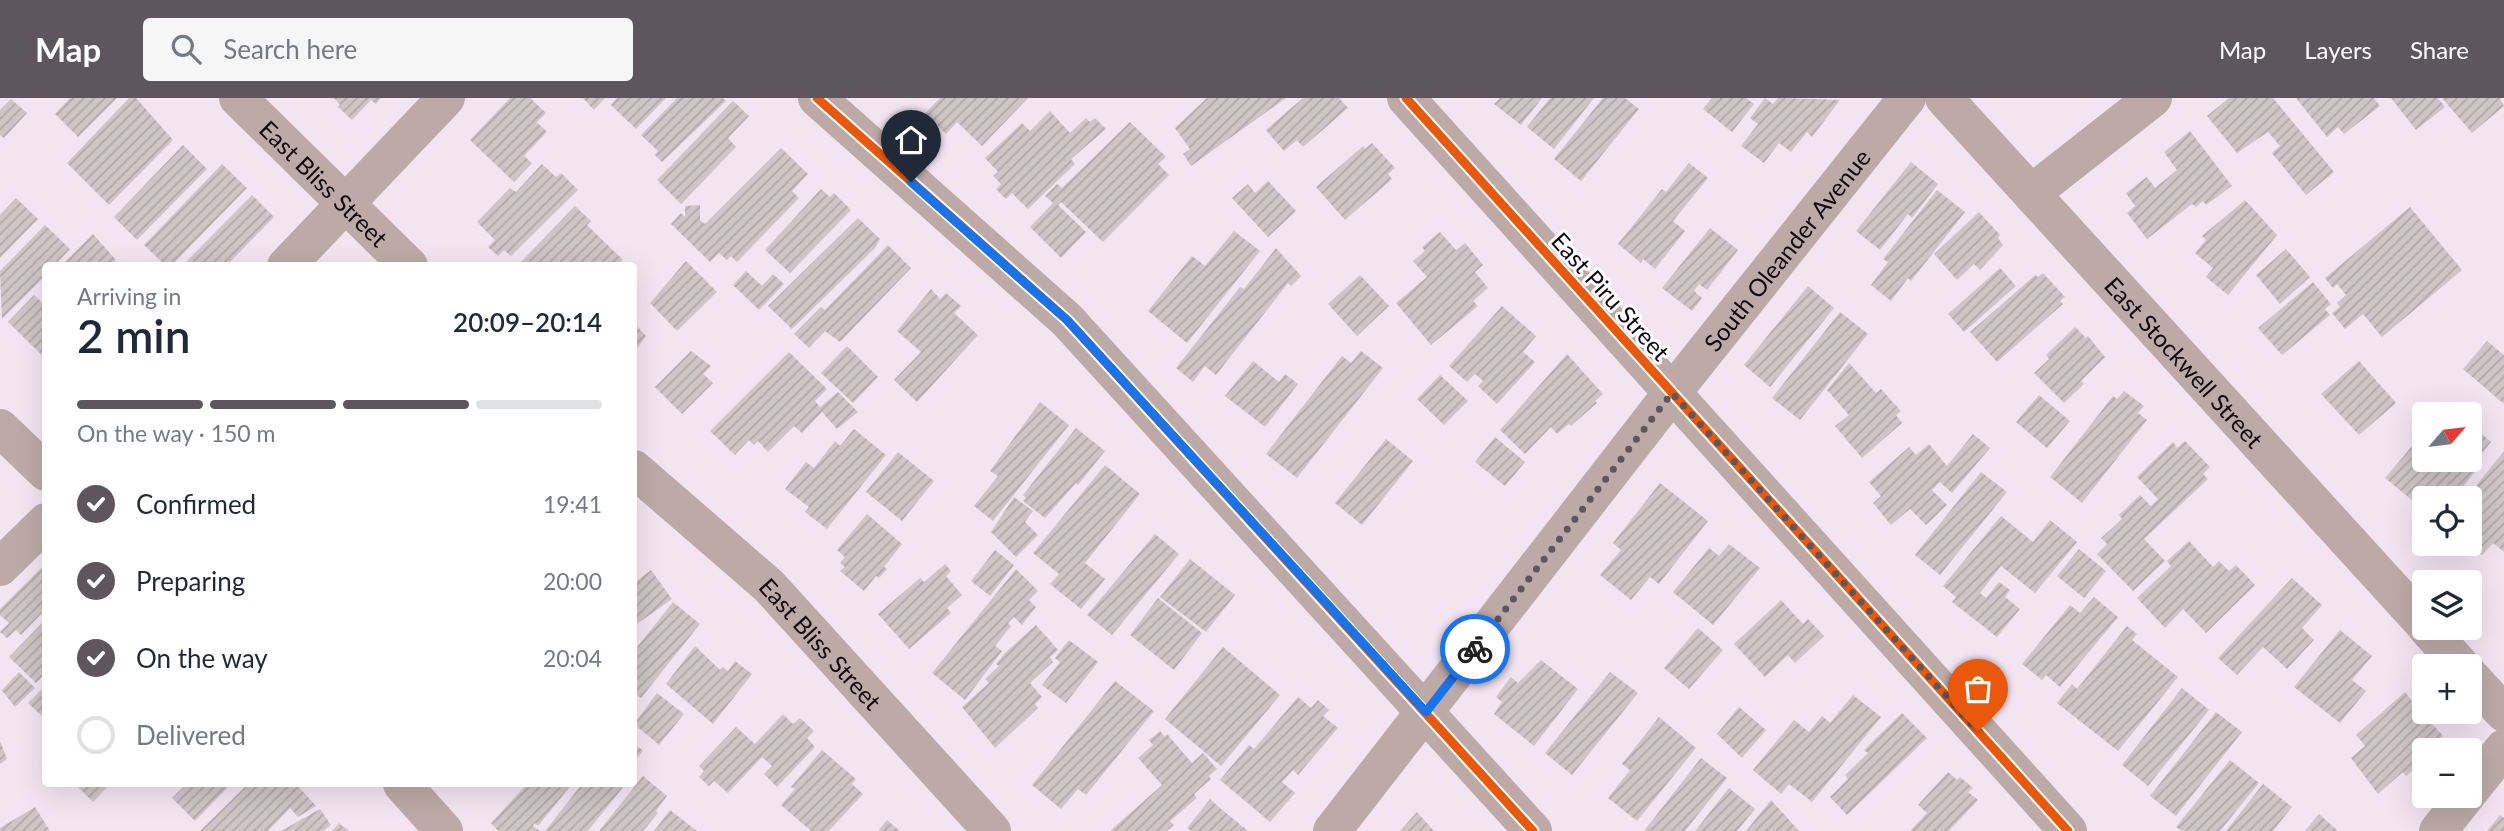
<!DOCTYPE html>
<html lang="en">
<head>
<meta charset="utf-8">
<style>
  :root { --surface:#fff; --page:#f6f6f7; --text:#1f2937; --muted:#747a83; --line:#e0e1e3; --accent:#5f555f }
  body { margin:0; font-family:Lato,sans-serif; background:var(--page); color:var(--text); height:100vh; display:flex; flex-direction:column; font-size:26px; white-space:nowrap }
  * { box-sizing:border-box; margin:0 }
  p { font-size:23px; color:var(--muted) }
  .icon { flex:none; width:38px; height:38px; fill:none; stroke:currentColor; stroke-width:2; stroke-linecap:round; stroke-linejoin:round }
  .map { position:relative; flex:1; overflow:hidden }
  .panel { position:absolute; left:42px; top:164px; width:595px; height:525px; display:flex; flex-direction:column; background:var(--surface); border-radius:7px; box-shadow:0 7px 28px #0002 }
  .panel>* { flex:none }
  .needle { width:46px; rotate:62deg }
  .buttons { position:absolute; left:2412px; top:304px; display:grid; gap:14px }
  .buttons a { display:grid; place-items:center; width:70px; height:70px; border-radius:7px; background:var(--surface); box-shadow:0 7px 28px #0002; font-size:35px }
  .pin { position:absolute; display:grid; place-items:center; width:60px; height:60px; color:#fff; margin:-72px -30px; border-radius:50% 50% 50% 0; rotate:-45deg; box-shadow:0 0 7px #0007 }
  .pin .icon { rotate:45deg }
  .courier { position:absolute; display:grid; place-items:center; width:70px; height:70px; margin:-35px; border:5px solid #1a73e8; border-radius:50%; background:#fff; color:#222; box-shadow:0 2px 9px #0007 }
  .headline em { font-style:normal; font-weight:600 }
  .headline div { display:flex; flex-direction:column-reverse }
  .headline { display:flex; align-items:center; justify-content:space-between; height:119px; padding:0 35px }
  h1 { font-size:46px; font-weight:600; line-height:52px }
  .bar { display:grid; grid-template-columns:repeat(4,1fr); gap:10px 7px; align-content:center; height:84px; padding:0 35px }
  .bar i { height:9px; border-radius:5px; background:var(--line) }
  .bar .selected { background:var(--accent) }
  .bar p { grid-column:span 4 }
  ol { padding:0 35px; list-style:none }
  li { display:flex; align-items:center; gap:21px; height:77px }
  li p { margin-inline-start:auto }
  li .icon { padding:7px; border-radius:50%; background:var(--accent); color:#fff; stroke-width:4 }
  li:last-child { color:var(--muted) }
  li i { width:38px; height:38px; border:4px solid var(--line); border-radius:50% }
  header { display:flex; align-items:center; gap:42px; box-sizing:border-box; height:98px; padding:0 35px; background:var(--accent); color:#fff }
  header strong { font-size:33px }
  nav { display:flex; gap:38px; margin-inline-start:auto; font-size:24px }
  .search { width:490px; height:63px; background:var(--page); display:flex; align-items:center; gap:18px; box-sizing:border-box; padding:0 24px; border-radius:7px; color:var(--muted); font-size:26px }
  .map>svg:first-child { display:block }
  .building { fill:url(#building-hatch) }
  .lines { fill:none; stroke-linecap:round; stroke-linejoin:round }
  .minor { stroke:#bdaaa7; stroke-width:38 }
  .cycleway-casing { stroke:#fff; stroke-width:13 }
  .cycleway { stroke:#e8590c; stroke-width:9 }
  .done { stroke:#5f555f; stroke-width:7; stroke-dasharray:0 12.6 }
  .route { stroke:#1a73e8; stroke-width:9 }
  .labels { text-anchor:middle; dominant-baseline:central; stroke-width:6; stroke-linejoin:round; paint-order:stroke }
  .street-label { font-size:24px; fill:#100810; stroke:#fff }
</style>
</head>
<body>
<header>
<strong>Map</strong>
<div class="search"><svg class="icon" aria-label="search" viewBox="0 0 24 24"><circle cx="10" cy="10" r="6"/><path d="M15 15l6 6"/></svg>Search here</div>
<nav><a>Map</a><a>Layers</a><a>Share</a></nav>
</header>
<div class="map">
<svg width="2504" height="733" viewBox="0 0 2504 733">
  <defs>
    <pattern id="building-hatch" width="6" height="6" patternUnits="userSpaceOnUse" patternTransform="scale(1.75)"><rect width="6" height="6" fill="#cfc5c6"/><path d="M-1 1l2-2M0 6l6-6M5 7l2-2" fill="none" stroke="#b1a8a9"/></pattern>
  </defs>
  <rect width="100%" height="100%" fill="#f3e4f2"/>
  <!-- building -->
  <g class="building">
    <path d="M70 0H117L78 39 55 16Z"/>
    <path d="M129 0H136L173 42 109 107 67 65Z"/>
    <path d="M334 0H381L376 6 371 2 352 22 338 9 340 7Z"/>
    <path d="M510 0H530L546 15 537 24 547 34 524 58 532 65 514 84 470 42Z"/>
    <path d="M583 0H605L594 12Z"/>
    <path d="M617 0H666L636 31 611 7Z"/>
    <path d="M677 0H723L726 3 662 64 655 57 658 53 641 37Z"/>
    <path d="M940 0H1028L982 48 957 24 946 36 925 15Z"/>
    <path d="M1207 0H1286L1191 68 1183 56 1190 51 1175 30Z"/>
    <path d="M1303 0H1339L1348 10 1303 49 1297 42 1284 53 1266 32Z"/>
    <path d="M1500 0H1542L1521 27 1494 6Z"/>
    <path d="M1550 0H1594L1554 51 1527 29Z"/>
    <path d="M1603 0H1625L1639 11 1581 83 1554 61Z"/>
    <path d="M1712 0H1746L1754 6 1732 34 1703 11Z"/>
    <path d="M1765 0 1773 6 1778 0 1840 2 1812 39 1807 34 1791 54 1779 45 1764 65 1741 48 1758 26 1750 20Z"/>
    <path d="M2229 0H2273L2334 74 2306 97 2272 55 2280 48 2268 34 2237 55 2207 18Z"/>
    <path d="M2296 0H2374L2380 8 2344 36 2338 29 2327 39Z"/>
    <path d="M2391 0H2438L2445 9 2416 32Z"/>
    <path d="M2442 0H2500L2504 8 2472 35Z"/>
    <path d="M11 1 27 15 4 40 0 37V12Z"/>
    <path d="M733 3 749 18 728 40 736 49 681 106 657 82Z"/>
    <path d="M1050 13 1070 35 1086 20 1090 24 1095 20 1106 31 1071 61 1075 66 1028 111 1012 95 1006 101 996 91 1001 86 993 78 998 74 985 60 1022 25 1030 33Z"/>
    <path d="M1130 24 1166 59 1158 66 1169 77 1103 144 1061 104 1058 107 1086 134 1061 160 1030 129 1053 105 1045 98 1057 86 1062 90Z"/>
    <path d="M2190 33 2232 88 2206 107 2203 103 2196 109 2192 106 2147 141 2127 115 2135 108 2126 95 2147 79 2155 90 2177 72 2164 54Z"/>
    <path d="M1372 45 1395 70 1388 76 1392 81 1345 122 1316 89 1363 48 1365 51Z"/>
    <path d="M183 47 207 71 137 142 114 119Z"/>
    <path d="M781 50 808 76 792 93 799 100 737 164 731 158 727 162 719 155 710 164 671 126 681 115 685 119V108L700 107V122L705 126Z"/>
    <path d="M1911 64 1938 86 1912 120 1908 116 1880 152 1856 133Z"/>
    <path d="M1689 65 1708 80 1673 123 1685 133 1655 171 1643 161 1641 165 1618 146 1662 91 1666 94Z"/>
    <path d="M222 66 247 90 171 168H166L144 147Z"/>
    <path d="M542 66 556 79 561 75 578 92 511 158 504 152 498 158 488 149 495 142 477 124 510 90 516 94Z"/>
    <path d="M1268 83 1296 113 1268 139 1232 100 1248 86 1255 95Z"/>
    <path d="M821 91 830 99 834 95 851 112 790 175 765 152Z"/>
    <path d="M1937 92 1965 114 1911 183 1908 180 1891 203 1871 187 1888 164 1883 161Z"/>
    <path d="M252 97 274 119 226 168H186L184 166Z"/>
    <path d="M16 100 38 121 0 160V117Z"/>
    <path d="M2245 102 2277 137 2228 197 2206 179 2213 170 2195 155 2206 142 2202 138Z"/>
    <path d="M575 108 591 123 587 127 623 162 617 168H517Z"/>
    <path d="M2410 109 2462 172 2382 239 2363 216 2345 231 2332 215 2340 209 2337 205 2346 197 2337 186 2333 190 2325 180Z"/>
    <path d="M1979 114 2000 137 1998 140 2003 147 1980 172 1974 166 1957 182 1934 156Z"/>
    <path d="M858 120 880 141 875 150 792 231 768 208Z"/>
    <path d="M45 127 70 151 54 168H46V177L2 221 0 173Z"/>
    <path d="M1710 130 1738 152 1707 192 1699 186 1694 193 1702 200 1692 213 1662 190Z"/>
    <path d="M1234 133 1260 153 1187 245 1148 213 1192 158 1205 168Z"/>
    <path d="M1440 134 1456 152 1465 145 1483 167 1475 174 1488 190 1473 203 1478 208 1431 247 1396 205 1427 179 1413 163 1425 153 1422 149Z"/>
    <path d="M93 136 116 162 110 168H61Z"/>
    <path d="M888 147 911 170 840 244 825 233 809 250 794 236 821 209 825 212Z"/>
    <path d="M1276 150 1301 178 1291 188 1288 185 1216 277 1205 268 1193 284 1176 270 1240 189 1244 191Z"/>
    <path d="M2286 151 2310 179 2280 206 2256 177Z"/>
    <path d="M686 163 717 194 677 233 650 205Z"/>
    <path d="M2000 170 2016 188 1964 234 1948 216Z"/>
    <path d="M746 173 762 188 773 176 784 186 759 212 733 187Z"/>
    <path d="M2043 175 2065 199 2060 203 2063 206 1997 264 1970 234 2035 177 2038 179Z"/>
    <path d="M1360 177 1389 208 1357 238 1328 206Z"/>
    <path d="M2313 184 2331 206 2325 211 2330 217 2282 257 2258 230Z"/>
    <path d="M1808 188 1834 210 1770 289 1744 267Z"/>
    <path d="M931 191 940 201 946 195 961 208 954 215 978 237 917 304 894 282 921 254 897 233Z"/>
    <path d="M34 197 46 208V261L8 224Z"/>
    <path d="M1502 208 1536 238 1523 254 1535 264 1497 306 1478 288 1483 283 1475 276 1467 284 1449 268Z"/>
    <path d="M1840 214 1868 236 1800 322 1772 300Z"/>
    <path d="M634 225 646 238 634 255Z"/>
    <path d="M2075 229 2086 240 2088 238 2105 259 2081 283 2084 286 2064 305 2034 275 2049 261 2046 257Z"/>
    <path d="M2487 243 2504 257V306L2463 271Z"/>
    <path d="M847 248 878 279 853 305 821 275Z"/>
    <path d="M691 253 711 268 703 276 713 285 682 316 655 289Z"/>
    <path d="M1361 253 1383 270 1297 380 1266 356 1342 258 1351 265Z"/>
    <path d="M789 254 827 291 815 303 820 309 838 294 858 314 837 331 822 314 802 335 794 328 768 354 758 343 754 347 749 342 735 357 710 333Z"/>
    <path d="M1567 256 1603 296 1595 303 1597 305 1571 328 1569 326 1557 336 1551 329 1525 356 1500 332Z"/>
    <path d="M1253 263 1279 284 1285 276 1298 286 1265 329 1225 298Z"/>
    <path d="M2359 263 2396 305 2359 337 2321 296Z"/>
    <path d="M1849 265 1876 295 1881 291 1901 313 1896 317 1902 325 1862 360 1835 328 1849 317 1827 292Z"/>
    <path d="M1440 277 1468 303 1444 327 1417 301Z"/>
    <path d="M2124 293 2144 308 2138 315 2147 322 2082 405 2050 379 2113 298 2117 301Z"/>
    <path d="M2039 297 2070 323 2047 350 2016 324Z"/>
    <path d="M1040 304 1069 327 993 423 974 408 998 378 990 373Z"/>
    <path d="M2446 307 2458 317H2438Z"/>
    <path d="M2469 325 2491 344 2473 366 2478 370 2454 400 2440 388 2430 401 2417 395 2412 402 2385 380 2424 334V362H2469Z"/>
    <path d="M1076 330 1105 353 1078 387 1076 385 1045 420 1023 403 1026 400 1023 397Z"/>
    <path d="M854 331 886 357 827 431 805 414 809 409 785 391 806 364 814 370 835 343 840 348Z"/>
    <path d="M1973 336 1990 350 1952 395 1940 384 1932 392 1947 407 1926 427 1910 411 1891 427 1873 405 1881 398 1869 384 1909 349 1916 357 1929 346 1947 368Z"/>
    <path d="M1495 339 1525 364 1505 388 1475 364Z"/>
    <path d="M1386 341 1413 363 1362 427 1335 405Z"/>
    <path d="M2185 343 2210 369 2203 376 2208 381 2144 441 2165 463 2133 493 2097 456 2107 446 2101 440 2122 421 2119 417 2140 397 2151 408 2158 401 2137 379 2173 344 2177 350Z"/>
    <path d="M2504 353V454L2493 445 2482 457 2471 448 2465 455 2453 446H2469V401H2465Z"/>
    <path d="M898 354 934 383 902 423 866 394Z"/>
    <path d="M1105 367 1140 396 1085 465 1105 481 1081 511 1050 486 1059 476 1033 455Z"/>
    <path d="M1981 374 2007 394 1940 477 1915 457Z"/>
    <path d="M1660 385 1708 423 1659 486 1650 479 1631 502 1600 477 1621 452 1613 445Z"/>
    <path d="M1014 399 1033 413 1025 424 1038 437 1016 459 991 434Z"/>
    <path d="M867 416 902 446 884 469 887 471 879 480 876 478 864 493 840 473 845 469 840 465 845 459 837 452Z"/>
    <path d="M2001 418 2033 444 2050 422 2077 444 2035 495 2001 468 1980 495 1986 500 1999 484 2010 492 2005 499 2020 511 1997 539 1952 504 1956 499 1943 488Z"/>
    <path d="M1155 436 1179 456 1112 537 1087 517Z"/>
    <path d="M2189 443 2213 469 2219 463 2229 473 2236 467 2255 487 2206 535 2183 511 2165 530 2137 500 2171 468 2167 463Z"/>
    <path d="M1729 446 1760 470 1713 527 1673 494 1709 450 1719 458Z"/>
    <path d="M2079 451 2106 473 2084 500 2057 478Z"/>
    <path d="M995 452 1014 467 990 498 971 483Z"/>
    <path d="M1190 461 1235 497 1206 534 1160 499Z"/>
    <path d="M46 465V511L21 537 16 532 7 540 0 534 9 525 0 517V511Z"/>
    <path d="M945 466 951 473 946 478 962 497 947 510 951 515 909 551 878 516 920 480 924 484Z"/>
    <path d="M1016 471 1038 493 1029 502 1036 509 1022 527 1014 519 1008 525 1011 528 995 548 1002 553 965 602 932 575Z"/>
    <path d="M651 472 672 501 634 528V485Z"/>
    <path d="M2292 480 2322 507 2302 530 2314 542 2287 571 2263 549 2237 577 2218 560Z"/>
    <path d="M2094 499 2118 519 2060 589 2046 577 2042 582 2022 566 2070 507 2080 515Z"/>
    <path d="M1158 500 1202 535 1174 572 1130 537Z"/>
    <path d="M1781 502 1803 526 1808 521 1824 538 1795 565 1788 557 1765 579 1734 546Z"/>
    <path d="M673 504 700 526 641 600 634 595V553Z"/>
    <path d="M46 521V575L36 585 9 559Z"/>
    <path d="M1036 527 1058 552 1050 559 1053 564 1030 585 1042 599 1035 606 1038 610 995 650 962 609 989 585 985 581 999 568 996 566 1006 554Z"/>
    <path d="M2127 528 2137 536 2132 542 2178 579 2118 653 2057 605 2072 586 2077 591Z"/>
    <path d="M1698 530 1723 552 1689 591 1664 570Z"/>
    <path d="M2340 532 2372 558 2352 582 2366 593 2340 625 2294 589Z"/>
    <path d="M1069 542 1098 564 1066 605 1042 587 1060 564 1055 560Z"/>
    <path d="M695 548 720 572 723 569 728 573 735 563 752 576 713 626 666 586Z"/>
    <path d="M1223 549 1280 597 1221 668 1165 621Z"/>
    <path d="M1541 562 1578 591 1534 648 1494 616 1502 604 1496 599 1511 579 1518 585Z"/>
    <path d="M19 574 35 590 15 609 0 590 2 592Z"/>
    <path d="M1610 574 1638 595 1572 677 1545 655Z"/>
    <path d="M1115 583 1154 613 1086 697 1078 691 1061 711 1032 687Z"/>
    <path d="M46 587V622L28 605Z"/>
    <path d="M2182 590 2209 612 2148 688 2122 667Z"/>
    <path d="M2405 594 2413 604 2418 600 2424 607V614L2433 617 2428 621 2443 638 2424 653V663L2406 678 2403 674 2378 696 2351 660 2365 648 2356 637Z"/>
    <path d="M657 595 684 616 659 647 634 626Z"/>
    <path d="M1853 597 1881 619 1812 704 1789 686 1781 696 1753 672 1794 622 1809 634 1822 618 1830 625Z"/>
    <path d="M1298 599 1311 610 1318 602 1329 612 1323 618 1338 630 1298 677 1293 672 1282 684 1295 695 1270 724 1220 682 1249 647 1254 651Z"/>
    <path d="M1739 609 1766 632 1742 660 1717 636Z"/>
    <path d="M2216 614 2242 634 2176 718 2150 698Z"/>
    <path d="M1902 615 1927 640 1847 717 1830 699 1848 681 1845 677 1868 655 1864 652Z"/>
    <path d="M783 616 793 626 800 620 814 633 807 640 815 649 777 689 764 676 772 668 762 659 728 695 714 683 709 688 699 679 704 673 699 668 736 629 755 646Z"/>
    <path d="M1659 619 1696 650 1637 723 1608 700 1630 672 1622 666Z"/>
    <path d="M1160 633 1165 639 1167 636 1192 665 1203 655 1217 671 1209 678 1211 681 1194 696 1197 700 1170 723 1174 727 1167 733H1110L1162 687 1138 660 1153 647 1149 642Z"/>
    <path d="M0 643 7 661 0 666Z"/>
    <path d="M634 645 643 653 634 664Z"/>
    <path d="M822 652 856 681 852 686 863 696 829 733H811L781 707 795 691 791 689Z"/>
    <path d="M1701 660 1727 680 1685 733H1644Z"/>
    <path d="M2230 662 2259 685 2220 733H2182L2176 729Z"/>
    <path d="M1948 674 1957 682 1960 679 1973 690 1968 694 1978 702 1949 733H1910L1927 715 1918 707Z"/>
    <path d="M643 678 667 698 656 713 658 715 643 733H599Z"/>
    <path d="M75 686H110L93 704Z"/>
    <path d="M186 686H231L195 723 172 700Z"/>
    <path d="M248 686H296L316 708 298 719 290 710 268 733H200Z"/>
    <path d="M527 686H572L538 728 535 725 533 728 540 733H498L491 725Z"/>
    <path d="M582 686 624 688 588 733H545Z"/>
    <path d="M2263 686 2292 709 2273 733H2226Z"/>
    <path d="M1729 690 1755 711 1737 733H1695Z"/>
    <path d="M1210 701 1221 711 1248 733H1191L1187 730Z"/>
    <path d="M1771 702 1799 733H1746Z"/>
    <path d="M35 709 50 733H0V730Z"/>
    <path d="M320 711 331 727 323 733H281Z"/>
    <path d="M670 712 697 733H654Z"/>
    <path d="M1417 714 1434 733H1400Z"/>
    <path d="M2319 716 2338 733H2305Z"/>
    <path d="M2500 717 2504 720V733H2487Z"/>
    <path d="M887 722 900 733H878Z"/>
    <path d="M339 725 349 733H332Z"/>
  </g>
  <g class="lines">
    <!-- minor -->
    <g class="minor">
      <path id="s1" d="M238 0 409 168"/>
      <path d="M817 0 1067 222 1533 733"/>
      <path d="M1406 0 2068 733"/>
      <path id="s2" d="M1944 0 2424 526"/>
      <path d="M2033 94 2153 0"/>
      <path d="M286 168 446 0"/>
      <path d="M0 330 46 374"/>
      <path id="s3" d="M634 371 769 488 992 733"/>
      <path d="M0 469 46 424"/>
      <path d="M2427 530 2462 569"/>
      <path d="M2469 577 2504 615"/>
      <path d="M402 686 444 733"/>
      <path d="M2469 694 2504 650"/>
      <path id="s4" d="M1332 733 1672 295 1907 0"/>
      <path d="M2438 733 2466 698"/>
    </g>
    <!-- cycleway casing -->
    <g class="cycleway-casing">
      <g id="cycleway">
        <path d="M817 0 1067 222 1533 733"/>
        <path d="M1406 0 2068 733"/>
      </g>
    </g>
    <!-- cycleway -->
    <use href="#cycleway" class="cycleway"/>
  </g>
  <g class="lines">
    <!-- done -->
    <path class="done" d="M1475 551 1672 295 1978 633"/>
    <!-- route -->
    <path class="route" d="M911 84 1067 222 1426 614 1475 551"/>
  </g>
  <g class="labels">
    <!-- street labels -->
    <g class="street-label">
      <text stroke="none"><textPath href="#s1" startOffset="121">East Bliss Street</textPath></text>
      <text stroke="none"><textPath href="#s4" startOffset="738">South Oleander Avenue</textPath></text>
      <text transform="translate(1611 198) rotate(48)">East Piru Street</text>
      <text stroke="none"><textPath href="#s2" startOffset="357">East Stockwell Street</textPath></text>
      <text stroke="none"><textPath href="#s3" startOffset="256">East Bliss Street</textPath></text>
    </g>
  </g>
</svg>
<div class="buttons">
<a><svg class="needle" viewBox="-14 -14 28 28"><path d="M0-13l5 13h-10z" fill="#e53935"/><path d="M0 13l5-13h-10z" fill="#747a83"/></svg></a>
<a><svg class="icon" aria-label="locate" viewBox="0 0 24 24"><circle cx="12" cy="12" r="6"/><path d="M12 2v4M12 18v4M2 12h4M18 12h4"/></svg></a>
<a><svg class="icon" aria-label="layers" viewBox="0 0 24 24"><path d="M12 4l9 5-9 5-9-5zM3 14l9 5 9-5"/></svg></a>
<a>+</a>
<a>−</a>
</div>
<div class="pin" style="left:1978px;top:633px;background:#ea580c"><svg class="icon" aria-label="bag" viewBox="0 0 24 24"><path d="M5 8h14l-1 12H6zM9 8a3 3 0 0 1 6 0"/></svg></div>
<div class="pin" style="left:911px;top:84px;background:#1f2937"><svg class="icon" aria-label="home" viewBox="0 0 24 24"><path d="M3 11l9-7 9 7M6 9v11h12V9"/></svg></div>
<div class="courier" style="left:1475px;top:551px"><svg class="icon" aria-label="bike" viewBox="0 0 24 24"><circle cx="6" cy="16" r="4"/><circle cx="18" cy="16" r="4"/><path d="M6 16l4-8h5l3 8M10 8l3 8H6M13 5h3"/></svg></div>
<section class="panel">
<div class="headline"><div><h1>2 min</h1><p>Arriving in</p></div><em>20:09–20:14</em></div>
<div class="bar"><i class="selected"></i><i class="selected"></i><i class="selected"></i><i></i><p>On the way · 150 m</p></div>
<ol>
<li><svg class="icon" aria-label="check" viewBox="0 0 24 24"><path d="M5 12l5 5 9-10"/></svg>Confirmed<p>19:41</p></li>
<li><svg class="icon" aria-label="check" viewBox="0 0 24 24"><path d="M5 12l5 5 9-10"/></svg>Preparing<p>20:00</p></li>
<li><svg class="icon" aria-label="check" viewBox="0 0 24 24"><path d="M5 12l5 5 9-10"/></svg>On the way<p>20:04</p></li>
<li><i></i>Delivered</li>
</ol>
</section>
</div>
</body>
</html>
